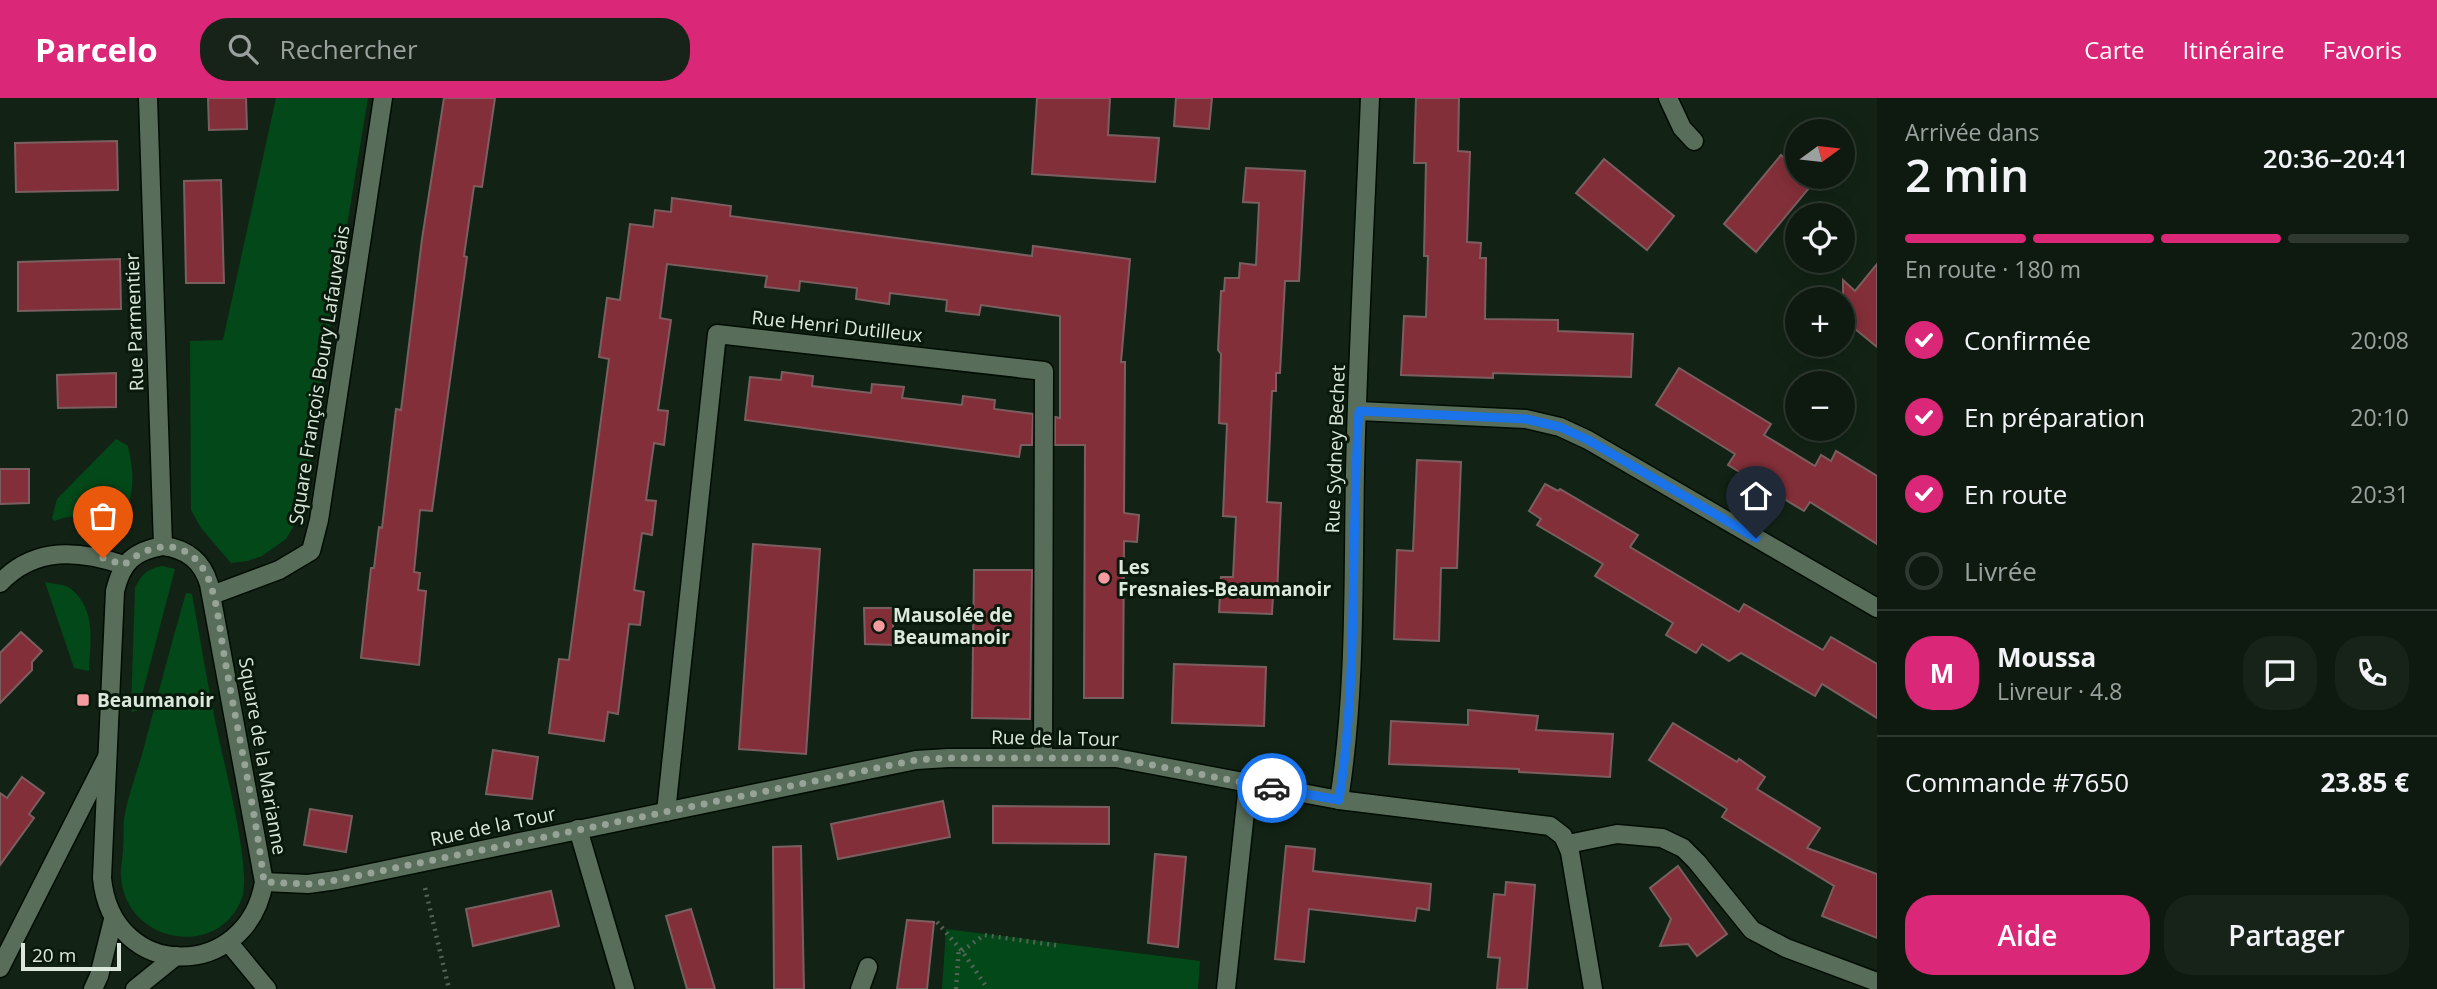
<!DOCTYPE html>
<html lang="fr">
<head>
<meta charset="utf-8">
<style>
  :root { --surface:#0e1a10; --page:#172319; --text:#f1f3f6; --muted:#9ba19f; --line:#2e3830; --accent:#db2777 }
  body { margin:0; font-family:"Open Sans",sans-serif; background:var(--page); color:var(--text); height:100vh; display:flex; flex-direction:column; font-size:26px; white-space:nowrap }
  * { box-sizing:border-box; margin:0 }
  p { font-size:23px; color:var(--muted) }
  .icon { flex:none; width:38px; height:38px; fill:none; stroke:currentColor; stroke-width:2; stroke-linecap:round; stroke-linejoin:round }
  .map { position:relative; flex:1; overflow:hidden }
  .drawer { display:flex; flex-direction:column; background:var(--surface); width:560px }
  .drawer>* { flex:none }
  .needle { width:46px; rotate:75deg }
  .fabs { position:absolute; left:1785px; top:21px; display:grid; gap:14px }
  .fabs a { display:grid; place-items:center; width:70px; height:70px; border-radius:50%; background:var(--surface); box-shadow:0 4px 18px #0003,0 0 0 2px var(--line); font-size:35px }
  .scale { position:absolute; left:21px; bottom:18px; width:100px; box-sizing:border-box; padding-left:7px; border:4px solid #dde8dd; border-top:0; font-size:19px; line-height:24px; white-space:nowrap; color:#dde8dd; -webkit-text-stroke:5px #091a0c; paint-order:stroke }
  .pin { position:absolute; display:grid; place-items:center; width:60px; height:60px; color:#fff; margin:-72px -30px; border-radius:50% 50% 50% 0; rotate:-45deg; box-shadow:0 0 7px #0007 }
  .pin .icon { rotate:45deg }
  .courier { position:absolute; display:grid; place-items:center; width:70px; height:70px; margin:-35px; border:5px solid #1a73e8; border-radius:50%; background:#fff; color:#222; box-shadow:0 2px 9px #0007 }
  .overview em { font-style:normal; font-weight:600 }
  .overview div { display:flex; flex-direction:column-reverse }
  .overview { display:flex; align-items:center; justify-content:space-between; height:119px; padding:0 28px }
  h1 { font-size:46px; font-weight:600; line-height:52px }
  .bar { display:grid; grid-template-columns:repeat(4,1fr); gap:10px 7px; align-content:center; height:84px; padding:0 28px }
  .bar i { height:9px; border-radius:5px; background:var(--line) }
  .bar .selected { background:var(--accent) }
  .bar p { grid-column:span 4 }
  .line { display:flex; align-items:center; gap:18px; padding:0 28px; border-top:2px solid var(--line) }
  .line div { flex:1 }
  .round { display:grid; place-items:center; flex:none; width:74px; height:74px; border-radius:28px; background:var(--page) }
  ol { padding:0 28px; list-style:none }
  li { display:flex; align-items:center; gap:21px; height:77px }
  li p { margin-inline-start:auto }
  li .icon { padding:7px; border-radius:50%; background:var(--accent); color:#fff; stroke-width:4 }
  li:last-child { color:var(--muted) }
  li i { width:38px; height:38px; border:4px solid var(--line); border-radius:50% }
  .primary-button { display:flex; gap:14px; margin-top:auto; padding:14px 28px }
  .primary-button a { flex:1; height:80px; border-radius:28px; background:var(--accent); color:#fff; font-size:28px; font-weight:600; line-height:80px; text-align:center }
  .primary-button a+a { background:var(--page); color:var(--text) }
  header { display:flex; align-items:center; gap:42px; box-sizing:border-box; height:98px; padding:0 35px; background:var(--accent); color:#fff }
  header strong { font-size:33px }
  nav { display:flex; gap:38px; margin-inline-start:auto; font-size:24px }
  .search { width:490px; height:63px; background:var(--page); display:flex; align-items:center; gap:18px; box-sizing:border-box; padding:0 24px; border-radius:28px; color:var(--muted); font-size:26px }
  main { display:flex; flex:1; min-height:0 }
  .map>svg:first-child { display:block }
  .green { fill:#024818 }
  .building { fill:#832f39; stroke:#7b5f60; stroke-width:2 }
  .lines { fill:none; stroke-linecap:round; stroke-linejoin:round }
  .minor-casing { stroke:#010c02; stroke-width:21 }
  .tertiary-casing { stroke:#010c02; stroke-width:21 }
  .path { stroke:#546356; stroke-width:4.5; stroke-dasharray:2 5; stroke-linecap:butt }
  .minor { stroke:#596d5b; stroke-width:18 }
  .tertiary { stroke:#596d5b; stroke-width:18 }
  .done { stroke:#96a397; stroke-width:7; stroke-dasharray:0 12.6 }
  .route { stroke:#1a73e8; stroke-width:9 }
  .poi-dot { fill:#f49aa0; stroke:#091a0c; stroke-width:2.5 }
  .labels { text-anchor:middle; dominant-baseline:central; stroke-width:6; stroke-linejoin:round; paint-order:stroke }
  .street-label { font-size:19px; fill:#dde8dd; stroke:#091a0c }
  .poi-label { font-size:19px; font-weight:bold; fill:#dde8dd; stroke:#091a0c; text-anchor:start }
</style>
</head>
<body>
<header>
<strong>Parcelo</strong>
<div class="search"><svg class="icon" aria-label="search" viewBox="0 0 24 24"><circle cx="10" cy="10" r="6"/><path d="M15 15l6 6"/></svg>Rechercher</div>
<nav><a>Carte</a><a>Itinéraire</a><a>Favoris</a></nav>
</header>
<main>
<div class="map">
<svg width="1877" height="891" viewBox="0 0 1877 891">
  <rect width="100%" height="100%" fill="#122315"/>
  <!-- green -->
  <g class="green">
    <path d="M276 0H368L326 255 306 394 295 426 286 441 262 458 247 463 231 465 201 430 191 412 190 243 223 242Z"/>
    <path d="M116 341 128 348C133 371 135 389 127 411 104 420 78 414 54 423L52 420 57 401Z"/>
    <path d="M162 468 175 471 138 612 132 614 131 611 135 490C141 477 147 471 162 468Z"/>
    <path d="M45 484C53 486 65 486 71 491 97 512 90 545 89 573L74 570Z"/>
    <path d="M186 495 192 496C200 540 207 584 216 627 223 663 252 770 242 800 219 862 126 846 121 779 120 770 123 761 123 752 124 742 123 731 124 721 128 697 138 672 144 649 158 597 171 546 186 495Z"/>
    <path d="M946 831 1200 863 1198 891H942Z"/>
  </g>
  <!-- building -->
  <g class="building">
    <path d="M208 0H246L247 31 209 32Z"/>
    <path d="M444 0H495L482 89 474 88 464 158 467 159 432 413 420 412 414 474 420 475 418 492 426 493 419 567 361 560 371 470H374L379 429 382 430 396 311 401 312 422 141Z"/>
    <path d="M1037 0H1110L1108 37 1159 40 1155 84 1032 76Z"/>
    <path d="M1176 0H1212L1209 31 1174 28Z"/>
    <path d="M1416 0H1459L1458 53 1470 54 1467 144 1481 145 1480 160H1486L1485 221 1558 222V233L1633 236 1631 279 1493 275V280L1401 277 1404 218 1426 219 1428 158H1424L1426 65H1414Z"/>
    <path d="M117 43 118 92 16 94 15 45Z"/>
    <path d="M1781 57 1797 71V79H1807L1814 84 1756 154 1724 126Z"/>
    <path d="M1604 61 1674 118 1647 152 1576 95Z"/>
    <path d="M1246 70 1305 73 1299 183H1285L1280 275H1276V293H1272L1267 404 1281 405 1277 497H1273L1272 516 1219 514 1221 479H1233L1236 419 1223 418 1227 326 1219 325 1221 256 1218 252 1221 193H1224L1225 180H1239L1240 165 1256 167 1259 105 1243 104Z"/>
    <path d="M221 82 224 185H186L184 83Z"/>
    <path d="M672 100 731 108 730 118 942 146 1032 158 1033 148 1130 161 1121 264H1125L1124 415 1139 417 1137 444 1124 443 1123 600H1084L1085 347H1055V319L1060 320V218L981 207 979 217 962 215 946 213 947 202 890 195 889 206 856 201 857 190 800 183 799 193 765 189 767 178 667 166 660 220 671 222 658 312 668 313 664 347 654 345 646 402 656 403 652 437 642 435 634 492 644 494 642 510 640 527 629 526 618 616 608 614 604 643 549 635 559 561 569 562 609 261 599 259 607 200 620 202 630 126 653 129 655 112 671 114Z"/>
    <path d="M120 161 121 211 18 213V164Z"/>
    <path d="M1877 166V249L1843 221V182L1855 193Z"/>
    <path d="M1679 270 1771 326 1764 337 1815 368 1821 357 1831 363 1836 353 1877 378V446L1810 404 1804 413 1728 367 1735 356 1656 307Z"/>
    <path d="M782 274 813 278 812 288 871 295 872 286 904 289 902 300 962 307 963 298 995 302 994 311 1033 316 1032 347H1021L1019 359 745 322 750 279 781 282Z"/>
    <path d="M116 275V309L58 310 57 277Z"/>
    <path d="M1417 362 1461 364 1457 470H1441L1439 543 1394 541 1397 452 1413 453Z"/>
    <path d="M0 371H29V405L0 406Z"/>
    <path d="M1545 386 1558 393 1560 391 1638 437 1630 449 1739 514 1744 506 1823 552 1831 539 1877 566V620L1822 586 1815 598 1741 555 1729 563 1702 546 1696 555 1666 537 1673 525 1595 478 1603 466 1537 427 1541 421 1529 413Z"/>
    <path d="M753 446 820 451 806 656 739 651Z"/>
    <path d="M974 472H1032L1030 621 972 620Z"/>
    <path d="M864 510H892L894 547 865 546Z"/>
    <path d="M21 534 42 553 32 564V572L0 605V555Z"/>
    <path d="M1174 566 1266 569 1264 628 1172 625Z"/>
    <path d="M1468 612 1538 618 1536 632 1613 636 1610 679 1519 674V671L1389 666 1391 623 1468 627Z"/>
    <path d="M1673 625 1737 664 1739 661 1765 679 1757 691 1820 730 1807 750 1877 776V840L1822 818 1834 788 1722 719 1727 711 1649 662Z"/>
    <path d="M493 652 538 659 532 701 486 696Z"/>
    <path d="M22 679 44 695 29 716 34 720 0 767V695L7 700Z"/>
    <path d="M943 703 950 739 838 761 831 726Z"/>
    <path d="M993 708 1109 709V746L993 745Z"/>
    <path d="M310 711 352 718 346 754 304 747Z"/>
    <path d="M801 748 804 891H774L773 749Z"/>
    <path d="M1286 748 1315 751 1313 773 1431 786 1429 812 1417 810 1415 823 1309 811 1304 864 1275 861Z"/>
    <path d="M1155 756 1186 759 1178 849 1148 845Z"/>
    <path d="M1678 768 1727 836 1697 858 1688 846 1660 848 1671 821 1650 790Z"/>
    <path d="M1506 784 1535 787 1527 891H1497L1500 860 1488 859 1494 796 1505 797Z"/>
    <path d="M551 793 559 828 473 848 466 811Z"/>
    <path d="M691 811 715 891H687L666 818Z"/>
    <path d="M907 822 934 824 927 891H897Z"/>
  </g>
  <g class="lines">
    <!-- minor casing -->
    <g class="minor-casing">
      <g id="minor">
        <path d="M1668 0 1682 30 1694 43"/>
        <path d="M1359 313 1526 321 1560 329 1588 342 1877 510"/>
        <path d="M0 485C35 448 79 452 124 467"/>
        <path d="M212 497 279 472 311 453 319 422 383 0"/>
        <path d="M1339 702C1356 594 1353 482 1355 373 1358 248 1365 124 1370 0"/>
        <path d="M666 714 717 236 1044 273 1043 660"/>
        <path d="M578 731 625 891"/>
        <path d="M1568 746 1617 736 1662 740 1683 750 1697 764 1752 832 1786 850 1877 884"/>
        <path d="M264 784 308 786 337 782 916 662 948 660H1116L1339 702 1550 728 1563 738 1570 754 1593 891"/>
        <path d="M229 845 267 891"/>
        <path d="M0 870 107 659"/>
        <path d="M860 891 868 869"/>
        <path d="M1226 891 1248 686"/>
      </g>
    </g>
    <!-- tertiary casing -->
    <g class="tertiary-casing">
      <g id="tertiary">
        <path d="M148 0 163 448"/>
        <path d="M163 448C187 451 202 463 209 486L264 784C247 884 112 884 102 780L115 493C122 464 134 453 163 448Z"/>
        <path d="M93 891 99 878 113 822"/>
        <path d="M135 891 176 858"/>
      </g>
    </g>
    <!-- path -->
    <g class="path">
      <path d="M425 790 449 891"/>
      <path d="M937 824 962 853 988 891"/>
      <path d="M962 853 984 837 1061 848"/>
      <path d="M956 891 959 849"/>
    </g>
    <!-- minor -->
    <use href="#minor" class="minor"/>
    <!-- tertiary -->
    <use href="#tertiary" class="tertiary"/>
  </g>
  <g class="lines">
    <!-- done -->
    <path class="done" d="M103 460 124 467C147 446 182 439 202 469 217 490 220 536 225 562 238 636 255 710 264 784L309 786 337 782 916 662 948 660H1116L1272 690"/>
    <!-- route -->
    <path class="route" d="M1272 690 1339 702C1359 574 1350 442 1359 313L1526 321 1560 329 1588 342 1756 440"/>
  </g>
  <!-- markers -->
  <g class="poi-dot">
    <circle cx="1104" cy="480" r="7"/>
    <circle cx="879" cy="528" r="7"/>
    <rect x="76" y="595" width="14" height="14" rx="3.5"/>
  </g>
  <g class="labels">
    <!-- street labels -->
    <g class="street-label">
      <text transform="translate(134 224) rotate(-92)">Rue Parmentier</text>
      <text transform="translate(837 228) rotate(6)">Rue Henri Dutilleux</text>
      <text transform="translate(319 277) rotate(-81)">Square François Boury Lafauvelais</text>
      <text transform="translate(1335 351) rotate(-88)">Rue Sydney Bechet</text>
      <text transform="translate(1055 640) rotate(1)">Rue de la Tour</text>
      <text transform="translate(263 658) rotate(80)">Square de la Marianne</text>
      <text transform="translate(493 728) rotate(-12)">Rue de la Tour</text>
    </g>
    <!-- poi labels -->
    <g class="poi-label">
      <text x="1118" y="469">Les<tspan x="1118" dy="22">Fresnaies-Beaumanoir</tspan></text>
      <text x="893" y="517">Mausolée de<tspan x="893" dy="22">Beaumanoir</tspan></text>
      <text x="97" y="602">Beaumanoir</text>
    </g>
  </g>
</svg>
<div class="fabs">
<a><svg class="needle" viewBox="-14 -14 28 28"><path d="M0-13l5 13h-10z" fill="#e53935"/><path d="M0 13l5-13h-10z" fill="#9ba19f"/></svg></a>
<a><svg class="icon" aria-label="locate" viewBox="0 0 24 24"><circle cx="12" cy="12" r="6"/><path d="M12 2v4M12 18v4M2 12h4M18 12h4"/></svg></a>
<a>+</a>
<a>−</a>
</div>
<div class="scale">20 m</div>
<div class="pin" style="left:103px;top:460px;background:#ea580c"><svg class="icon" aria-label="bag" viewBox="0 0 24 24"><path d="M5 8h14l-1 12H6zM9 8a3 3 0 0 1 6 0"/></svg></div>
<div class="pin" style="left:1756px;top:440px;background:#1f2937"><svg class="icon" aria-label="home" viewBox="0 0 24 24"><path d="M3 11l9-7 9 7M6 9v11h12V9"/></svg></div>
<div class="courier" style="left:1272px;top:690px"><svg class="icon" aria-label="car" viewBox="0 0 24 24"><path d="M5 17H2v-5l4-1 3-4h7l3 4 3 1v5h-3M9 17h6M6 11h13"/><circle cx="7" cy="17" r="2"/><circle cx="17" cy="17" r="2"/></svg></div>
</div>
<section class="drawer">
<div class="overview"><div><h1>2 min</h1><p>Arrivée dans</p></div><em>20:36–20:41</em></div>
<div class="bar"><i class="selected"></i><i class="selected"></i><i class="selected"></i><i></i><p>En route · 180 m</p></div>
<ol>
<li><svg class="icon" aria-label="check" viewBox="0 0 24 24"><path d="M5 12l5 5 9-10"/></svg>Confirmée<p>20:08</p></li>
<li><svg class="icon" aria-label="check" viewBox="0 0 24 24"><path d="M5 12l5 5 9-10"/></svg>En préparation<p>20:10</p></li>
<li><svg class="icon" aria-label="check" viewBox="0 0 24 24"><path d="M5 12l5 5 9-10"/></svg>En route<p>20:31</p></li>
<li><i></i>Livrée</li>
</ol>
<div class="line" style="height:126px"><b class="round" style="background:var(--accent);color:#fff">M</b><div><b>Moussa</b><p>Livreur · 4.8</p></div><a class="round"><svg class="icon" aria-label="chat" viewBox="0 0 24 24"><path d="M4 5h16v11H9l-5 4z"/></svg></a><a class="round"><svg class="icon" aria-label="phone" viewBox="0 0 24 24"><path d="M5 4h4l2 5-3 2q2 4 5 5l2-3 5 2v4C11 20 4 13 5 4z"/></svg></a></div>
<div class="line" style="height:91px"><div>Commande #7650</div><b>23.85 €</b></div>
<div class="primary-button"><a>Aide</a><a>Partager</a></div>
</section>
</main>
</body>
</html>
